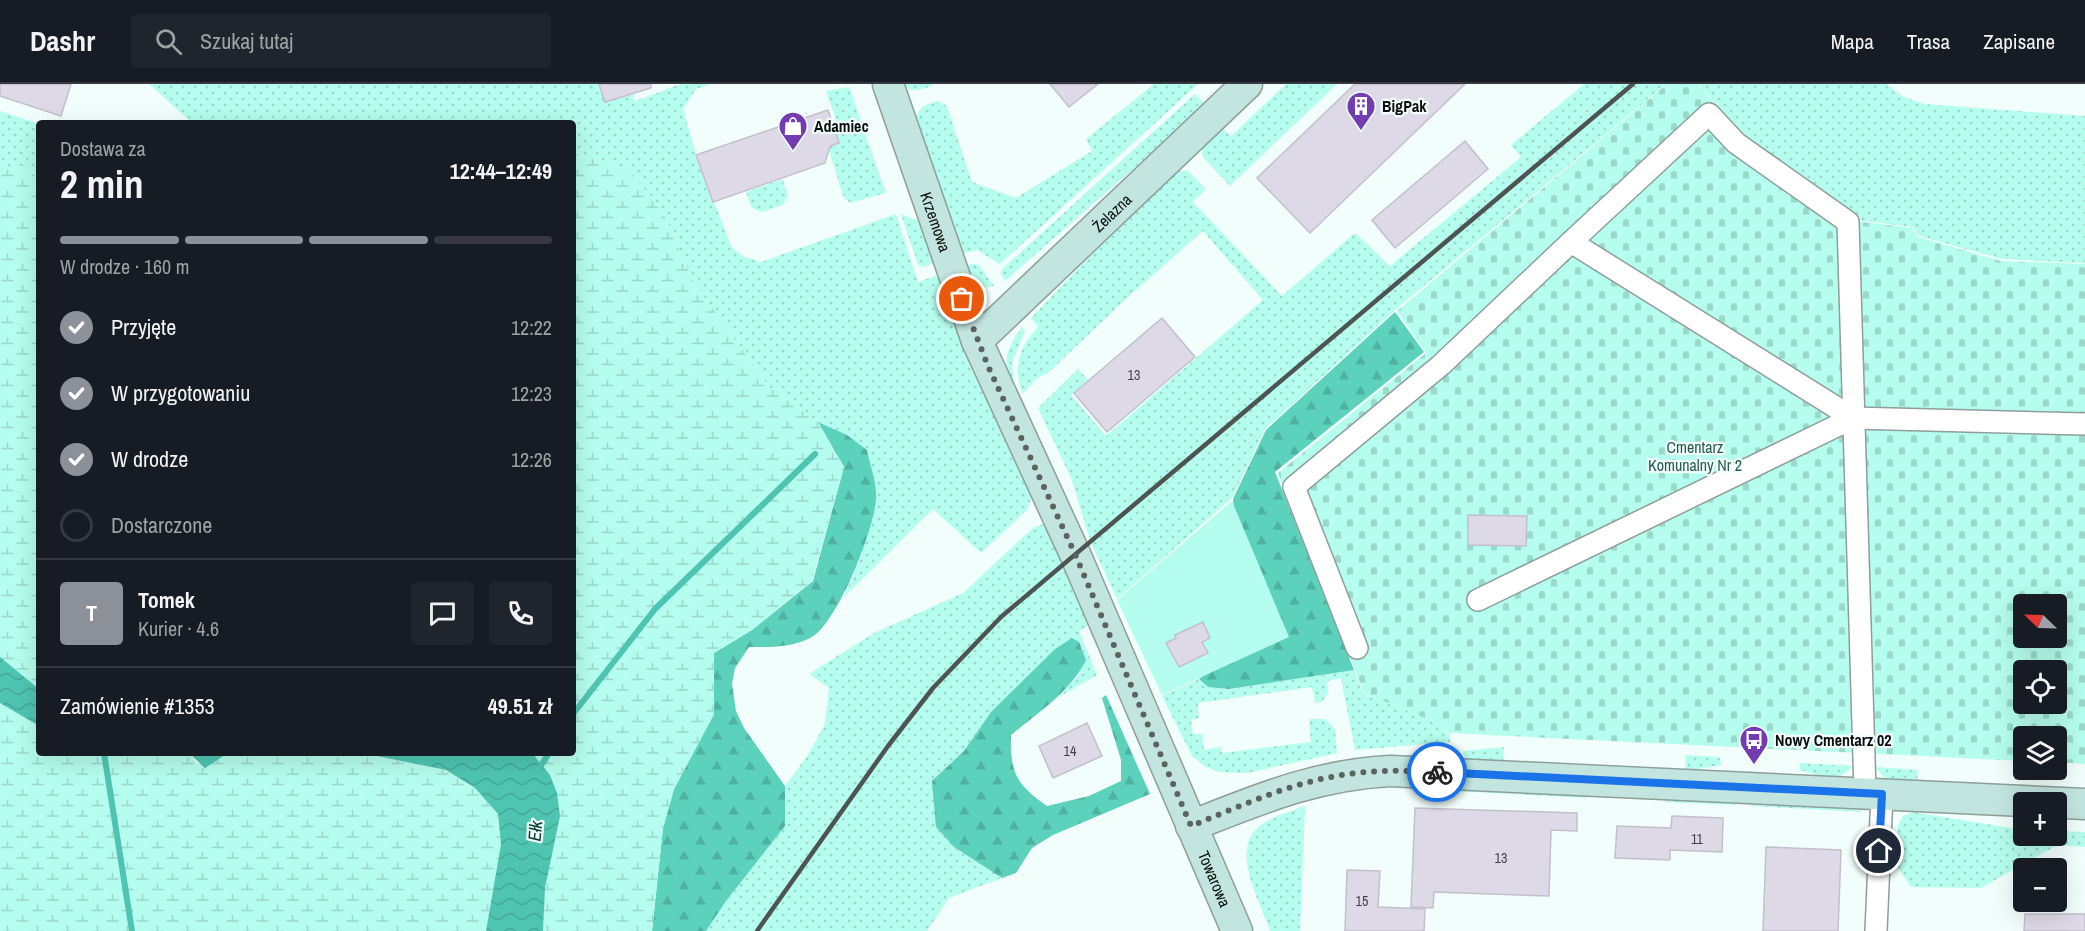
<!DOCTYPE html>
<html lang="pl">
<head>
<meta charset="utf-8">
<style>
  :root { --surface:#171b24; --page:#20242c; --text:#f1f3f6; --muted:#9ea1a6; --line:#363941; --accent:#8c9099 }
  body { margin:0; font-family:"Archivo Narrow",sans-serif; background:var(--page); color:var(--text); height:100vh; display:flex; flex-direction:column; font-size:22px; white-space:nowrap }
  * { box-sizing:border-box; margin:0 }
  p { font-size:20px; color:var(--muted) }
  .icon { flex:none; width:33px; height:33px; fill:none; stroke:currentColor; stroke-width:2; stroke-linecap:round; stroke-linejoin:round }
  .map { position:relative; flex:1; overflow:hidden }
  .sheet { position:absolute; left:36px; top:36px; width:540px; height:636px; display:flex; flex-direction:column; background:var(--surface); border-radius:6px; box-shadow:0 6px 24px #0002 }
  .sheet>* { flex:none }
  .needle { width:39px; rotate:293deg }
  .controls { position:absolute; left:2013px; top:510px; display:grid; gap:12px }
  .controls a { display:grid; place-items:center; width:54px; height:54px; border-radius:6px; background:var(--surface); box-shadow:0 6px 24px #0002; font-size:30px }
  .pin { position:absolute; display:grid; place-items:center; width:51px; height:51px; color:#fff; margin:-26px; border:3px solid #fff; border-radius:50%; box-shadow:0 2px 6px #0007 }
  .courier { position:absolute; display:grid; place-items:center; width:60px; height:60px; margin:-30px; border:4px solid #1a73e8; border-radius:50%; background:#fff; color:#222; box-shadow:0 2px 8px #0007 }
  .headline em { font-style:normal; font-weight:700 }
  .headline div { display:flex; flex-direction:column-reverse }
  .headline { display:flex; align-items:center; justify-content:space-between; height:102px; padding:0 24px }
  h1 { font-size:39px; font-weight:700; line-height:45px }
  .bar { display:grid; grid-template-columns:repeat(4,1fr); gap:9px 6px; align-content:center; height:72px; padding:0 24px }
  .bar i { height:8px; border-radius:4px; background:var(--line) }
  .bar .on { background:var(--accent) }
  .bar p { grid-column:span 4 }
  .line { display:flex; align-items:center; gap:15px; padding:0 24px; border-top:2px solid var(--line) }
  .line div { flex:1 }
  .round { display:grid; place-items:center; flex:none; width:63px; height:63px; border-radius:6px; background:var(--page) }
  ol { padding:0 24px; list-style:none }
  li { display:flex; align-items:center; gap:18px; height:66px }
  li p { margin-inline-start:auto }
  li .icon { padding:6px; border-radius:50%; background:var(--accent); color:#fff; stroke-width:4 }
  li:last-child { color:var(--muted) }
  li i { width:33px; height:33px; border:3px solid var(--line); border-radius:50% }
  header { display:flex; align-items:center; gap:36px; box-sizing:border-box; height:84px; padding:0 30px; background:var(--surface); border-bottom:2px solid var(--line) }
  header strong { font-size:28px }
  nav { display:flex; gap:33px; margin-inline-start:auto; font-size:21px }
  .search { width:420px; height:54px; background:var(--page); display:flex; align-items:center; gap:15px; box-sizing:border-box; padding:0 21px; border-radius:6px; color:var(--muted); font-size:22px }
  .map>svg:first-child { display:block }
  .grass { fill:url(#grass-dots) }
  .forest { fill:url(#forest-firs) }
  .wetland { fill:url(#wetland-marsh) }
  .cemetery { fill:url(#cemetery-stones); fill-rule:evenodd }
  .garden { fill:#b5fdee }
  .water { fill:url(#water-waves) }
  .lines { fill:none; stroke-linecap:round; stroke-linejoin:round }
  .stream { stroke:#4fc5b1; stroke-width:6 }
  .building { fill:#ded9e6; stroke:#c3bfcb; stroke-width:1.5 }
  .street-casing { stroke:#8f9e9b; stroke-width:24 }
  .secondary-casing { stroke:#8f9e9b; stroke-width:33 }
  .street { stroke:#fff; stroke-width:21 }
  .secondary { stroke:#c2e5df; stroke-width:30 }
  .rail { stroke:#4d5452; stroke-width:4.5 }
  .done { stroke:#5b6361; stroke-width:6; stroke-dasharray:0 10.8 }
  .route { stroke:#1a73e8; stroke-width:8 }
  .labels { text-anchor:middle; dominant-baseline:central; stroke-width:4.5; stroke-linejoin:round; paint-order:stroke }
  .number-label { font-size:14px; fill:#3f4244 }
  .poi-label { font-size:16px; font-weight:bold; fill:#0a0f0e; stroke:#f1fefb; text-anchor:start }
  .street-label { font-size:16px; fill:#0a0f0e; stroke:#f1fefb }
  .park-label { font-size:16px; fill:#285a51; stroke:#f1fefb }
  .water-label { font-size:18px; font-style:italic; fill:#003931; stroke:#f1fefb }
</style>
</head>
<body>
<header>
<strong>Dashr</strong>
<div class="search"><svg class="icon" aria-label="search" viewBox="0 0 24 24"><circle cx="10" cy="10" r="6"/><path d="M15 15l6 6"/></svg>Szukaj tutaj</div>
<nav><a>Mapa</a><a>Trasa</a><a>Zapisane</a></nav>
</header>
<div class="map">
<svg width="2085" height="847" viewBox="0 0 2085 847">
  <defs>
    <pattern id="grass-dots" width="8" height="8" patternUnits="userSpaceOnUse" patternTransform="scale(1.5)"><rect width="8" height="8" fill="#b5fdee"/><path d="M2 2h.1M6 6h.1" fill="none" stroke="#9ad8cb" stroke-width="1.8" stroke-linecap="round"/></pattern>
    <pattern id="forest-firs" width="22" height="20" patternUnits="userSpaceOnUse" patternTransform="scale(1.5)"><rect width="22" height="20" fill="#5cd1bc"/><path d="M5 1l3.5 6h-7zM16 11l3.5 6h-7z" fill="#4fb2a0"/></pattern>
    <pattern id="wetland-marsh" width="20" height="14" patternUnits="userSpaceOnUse" patternTransform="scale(1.5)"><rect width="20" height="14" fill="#b5fdee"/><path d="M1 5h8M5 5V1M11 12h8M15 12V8" fill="none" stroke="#9ad8cb"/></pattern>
    <pattern id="cemetery-stones" width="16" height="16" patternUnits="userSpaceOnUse" patternTransform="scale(1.5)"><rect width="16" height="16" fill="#b5fdee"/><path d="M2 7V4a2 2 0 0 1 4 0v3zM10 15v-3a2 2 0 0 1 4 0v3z" fill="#9ad8cb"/></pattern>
    <pattern id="water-waves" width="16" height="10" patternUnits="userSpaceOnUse" patternTransform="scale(1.5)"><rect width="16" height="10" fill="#4fc5b1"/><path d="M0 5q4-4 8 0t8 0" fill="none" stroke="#44a897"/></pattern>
  </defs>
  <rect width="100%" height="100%" fill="#f1fefb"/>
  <!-- grass -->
  <g class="grass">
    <path d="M149 0H629L635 17 681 0H711L696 5 683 25 696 70 732 164 745 173 761 178 896 130 918 198 938 191 970 283 1033 410 1027 426 981 469 933 425 843 514 862 470 847 351 818 338 769 303 694 199 664 130 630 87 573 69V39H192Z"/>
    <path d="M900 0H934C922 7 911 9 900 0Z"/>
    <path d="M1154 0H1198L1000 180 977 166 956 171 915 33 923 22 938 17 947 22 972 98 1016 114 1092 67 1086 55Z"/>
    <path d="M1286 0H1337L1230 102 1203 73C1199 59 1211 50 1220 42L1231 52Z"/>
    <path d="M1584 0H1666L1395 226 1265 345 1232 414 1117 515 1091 459 1071 394 1038 324 1078 285 1088 296 1071 311 1106 352 1263 216 1203 147 1127 214 1048 289 1037 294 1023 310C1012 285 1019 262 1038 243L1031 234 1172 87H1188L1206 105 1193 118 1282 212 1355 149 1390 182 1521 73 1511 61Z"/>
    <path d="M1698 0H1886L1904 13 1924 20 2085 32V179L2002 175 1919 152 1913 143 1863 137 1742 50Z"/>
    <path d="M849 3 861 37 839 44 826 7Z"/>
    <path d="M1195 10 1206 21 1005 197 1001 190 1002 185Z"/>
    <path d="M0 27 39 40V96L25 81 0 87Z"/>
    <path d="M862 41 886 109 850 119 843 112 828 63 839 59 836 50Z"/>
    <path d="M782 95 788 111 783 121 762 128 752 124 746 108Z"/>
    <path d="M901 130 921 138 934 179 923 183 918 181Z"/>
    <path d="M972 180 979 181 994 202C976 207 969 197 960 184Z"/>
    <path d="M1022 243 1025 248 1012 278 1014 303C1000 282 1007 263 1022 243Z"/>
    <path d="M1048 439 1093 539 1079 547 1097 591 1059 613 1079 590 1083 565 1073 554 991 628 964 667 933 697 954 763 1002 794 949 814 927 847H706L726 817 785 742V702L808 671 825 640 829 604 809 590 874 549 963 509 1034 443Z"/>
    <path d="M1354 586 1363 609 1437 639 1450 651V658L1355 666 1341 594 1327 597 1328 609 1322 618 1315 619 1312 603 1198 619 1199 634 1191 636 1193 650H1202L1204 666 1221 663 1222 669 1311 658 1309 635H1325L1335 645 1337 669 1248 689 1219 688 1204 682 1192 672 1162 612 1199 595 1209 603 1229 605Z"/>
    <path d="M1504 663 1503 678 1468 677 1463 670V667Z"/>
    <path d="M1450 668 1443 676 1367 675Z"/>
    <path d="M1686 671 1719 673 1722 681 1685 687Z"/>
    <path d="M1800 679 1853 682C1835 701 1823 692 1800 686Z"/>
    <path d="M1875 683 1918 686 1917 698 1886 695Z"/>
    <path d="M1418 701 1583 709 1587 714 1414 705Z"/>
    <path d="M1671 710 1736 718V721L1665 718Z"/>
    <path d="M1751 719 1858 723 1863 728 1751 722Z"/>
    <path d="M1305 722 1300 847H1270C1261 818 1227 764 1262 740 1274 732 1291 727 1305 722Z"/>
    <path d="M1913 728 2023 746 2024 752C2035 752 2046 754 2056 752L2057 747 2085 748V763L2057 761 1981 804 1911 803 1896 781 1898 741 1903 732Z"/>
  </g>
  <!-- forest -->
  <g class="forest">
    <path d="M1395 228 1424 268 1275 388 1354 586 1229 605 1208 603 1199 595 1231 573 1236 452 1233 415 1266 346Z"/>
    <path d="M818 338 847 351 867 366C870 381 876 397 876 412 876 442 838 538 812 553 792 564 770 563 749 563L735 584 732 600 736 627 744 644 785 702V742L726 817 706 847H652L663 744 674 705 714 630V569L752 546 813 497 844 383Z"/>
    <path d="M1072 554 1079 558 1086 576C1070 608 1039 628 1011 651 1010 689 1016 700 1047 722L1089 712 1121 697V676L1102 614 1106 611 1150 710 1053 751 1032 764 1016 789 1002 794 954 763 936 743 932 697 964 667 991 628 1055 565Z"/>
  </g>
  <!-- wetland -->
  <g class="wetland">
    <path d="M573 69 630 87 664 130 694 199 769 303 818 338 844 383 812 497 752 546 714 569V630L674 705 663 744 652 847H543C544 833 543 819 545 805 552 751 577 715 532 669H573Z"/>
    <path d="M25 81 39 96V605L0 574V87Z"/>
    <path d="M0 619 39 642V669H189L197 680 228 669H362L446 686 475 704 498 730 501 760 486 847H0Z"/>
  </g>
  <!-- cemetery -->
  <path class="cemetery" d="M1667 0H1697L1742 51 1862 138 1912 144 1918 153 2001 177 2085 180V680L2057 678 2056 652H2024L2023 677 1449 649 1437 639 1364 609 1278 389 1426 269 1397 227ZM2024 520H2056V554H2024ZM2024 586H2056V620H2024Z"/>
  <!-- garden -->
  <path class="garden" d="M1232 417 1289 553 1162 611 1117 516Z"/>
  <!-- water -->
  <g class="water">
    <path d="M0 573 39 605V642L0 619Z"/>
    <path d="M189 669H228L205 684Z"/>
    <path d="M362 669 533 670 550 691 557 709 560 732 545 804 543 847H486L501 760 498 730 475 704 446 686Z"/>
  </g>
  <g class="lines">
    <!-- stream -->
    <g class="stream">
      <path d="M573 630 655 525 815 370"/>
      <path d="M104 669 132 847"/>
      <path d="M538 686 549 669"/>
    </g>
  </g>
  <!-- building -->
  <g class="building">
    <path d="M0 0H71L61 32 0 12Z"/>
    <path d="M599 0H651V4L605 18Z"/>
    <path d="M1050 0H1098L1069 23Z"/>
    <path d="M1355 0H1465L1310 149 1257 94Z"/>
    <path d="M828 26 839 59 830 62 825 79 713 118 696 71Z"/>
    <path d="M1465 57 1488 85 1395 164 1372 136Z"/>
    <path d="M1162 234 1195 273 1107 348 1074 309Z"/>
    <path d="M1468 431 1527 432 1526 462 1468 461Z"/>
    <path d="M1203 538 1210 554 1202 558 1208 569 1179 583 1166 559 1176 554 1175 551Z"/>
    <path d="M1087 639 1102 672 1053 694 1039 662Z"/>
    <path d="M1415 724 1577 729V747L1551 746 1549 812 1434 808 1433 824 1411 823Z"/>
    <path d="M1672 732 1723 734 1722 768 1670 766V776L1615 774 1617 742 1671 744Z"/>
    <path d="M1766 763 1841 766 1838 847H1763Z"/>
    <path d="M1347 786 1380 787 1378 823 1425 825 1424 847H1345Z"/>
    <path d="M2025 830H2085V847H2024Z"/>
  </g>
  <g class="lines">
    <!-- street casing -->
    <g class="street-casing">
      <g id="street">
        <path d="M1853 334 1571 158 1709 30 1736 59 1848 138 1865 708"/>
        <path d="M1478 516 1853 334 2085 340"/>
        <path d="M1357 564 1294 403 1441 281 1571 158"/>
        <path d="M1876 847 1882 710"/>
      </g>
    </g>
    <!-- secondary casing -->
    <g class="secondary-casing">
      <g id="secondary">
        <path id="s1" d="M888 0 977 257 1075 470 1237 847"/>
        <path id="s2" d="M977 257 1247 0"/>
        <path d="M1191 742C1260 715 1315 691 1390 687L2085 720"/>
      </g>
    </g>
    <!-- street -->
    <use href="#street" class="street"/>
    <!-- secondary -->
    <use href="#secondary" class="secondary"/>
    <!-- rail -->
    <path class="rail" d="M757 847 888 662 933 604 1001 533 1633 0"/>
  </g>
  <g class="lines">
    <!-- done -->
    <path class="done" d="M962 215 988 282 1075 470 1191 742C1236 724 1283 702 1331 693 1365 686 1402 686 1437 688"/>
    <!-- route -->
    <path class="route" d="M1437 688 1882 710 1879 767"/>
  </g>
  <!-- icons -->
  <defs>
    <g id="building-pin" transform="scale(1.5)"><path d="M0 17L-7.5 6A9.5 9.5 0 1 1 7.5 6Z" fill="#733cb2" stroke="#f1fefb"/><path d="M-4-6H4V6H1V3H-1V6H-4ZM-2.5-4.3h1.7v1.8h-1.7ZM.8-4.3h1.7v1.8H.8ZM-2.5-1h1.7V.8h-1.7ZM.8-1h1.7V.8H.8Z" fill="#fff"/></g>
    <g id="shop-pin" transform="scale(1.5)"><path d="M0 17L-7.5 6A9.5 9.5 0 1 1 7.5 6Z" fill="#733cb2" stroke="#f1fefb"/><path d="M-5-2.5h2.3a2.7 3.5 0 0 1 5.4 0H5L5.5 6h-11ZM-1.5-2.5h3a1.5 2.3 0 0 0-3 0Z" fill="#fff"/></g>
    <g id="bus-pin" transform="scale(1.5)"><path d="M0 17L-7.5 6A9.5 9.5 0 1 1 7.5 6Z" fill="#733cb2" stroke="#f1fefb"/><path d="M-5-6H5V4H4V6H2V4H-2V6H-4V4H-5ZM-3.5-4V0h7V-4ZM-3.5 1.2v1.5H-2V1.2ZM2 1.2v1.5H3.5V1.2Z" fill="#fff"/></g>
  </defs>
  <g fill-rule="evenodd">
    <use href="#building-pin" x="1361" y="22"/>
    <use href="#shop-pin" x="793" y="42"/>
    <use href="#bus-pin" x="1754" y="656"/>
  </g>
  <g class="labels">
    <!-- number labels -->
    <g class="number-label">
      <text x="1134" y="291">13</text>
      <text x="1070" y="667">14</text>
      <text x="1697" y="755">11</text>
      <text x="1501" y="774">13</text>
      <text x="1362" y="817">15</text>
    </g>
    <!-- poi labels -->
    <g class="poi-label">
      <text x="1382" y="22">BigPak</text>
      <text x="814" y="42">Adamiec</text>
      <text x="1775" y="656">Nowy Cmentarz 02</text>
    </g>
    <!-- street labels -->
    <g class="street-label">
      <text stroke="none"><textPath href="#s2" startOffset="186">Żelazna</textPath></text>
      <text stroke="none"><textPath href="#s1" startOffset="146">Krzemowa</textPath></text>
      <text stroke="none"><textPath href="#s1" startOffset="860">Towarowa</textPath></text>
    </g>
    <!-- park labels -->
    <g class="park-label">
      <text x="1695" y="363">Cmentarz<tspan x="1695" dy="18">Komunalny Nr 2</tspan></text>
    </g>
    <!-- water labels -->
    <g class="water-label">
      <text transform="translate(535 747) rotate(-85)">Ełk</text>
    </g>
  </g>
</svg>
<div class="controls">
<a><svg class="needle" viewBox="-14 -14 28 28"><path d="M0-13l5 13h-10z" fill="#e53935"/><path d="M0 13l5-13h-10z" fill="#9ea1a6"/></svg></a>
<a><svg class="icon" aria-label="locate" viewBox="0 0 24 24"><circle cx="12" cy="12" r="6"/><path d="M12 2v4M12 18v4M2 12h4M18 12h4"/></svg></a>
<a><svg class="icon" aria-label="layers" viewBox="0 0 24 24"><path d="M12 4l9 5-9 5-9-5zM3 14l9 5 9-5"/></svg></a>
<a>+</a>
<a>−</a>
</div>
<div class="pin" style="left:962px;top:215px;background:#ea580c"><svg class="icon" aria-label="bag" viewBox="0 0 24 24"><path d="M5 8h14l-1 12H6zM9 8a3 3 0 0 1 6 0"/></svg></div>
<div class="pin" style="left:1879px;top:767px;background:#1f2937"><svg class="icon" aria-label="home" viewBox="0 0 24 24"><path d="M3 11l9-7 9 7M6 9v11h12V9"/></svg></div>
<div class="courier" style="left:1437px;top:688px"><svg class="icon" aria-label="bike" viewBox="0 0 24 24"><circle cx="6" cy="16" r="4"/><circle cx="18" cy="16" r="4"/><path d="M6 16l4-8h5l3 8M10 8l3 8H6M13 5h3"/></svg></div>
<section class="sheet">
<div class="headline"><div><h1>2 min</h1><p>Dostawa za</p></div><em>12:44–12:49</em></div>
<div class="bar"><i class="on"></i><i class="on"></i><i class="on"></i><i></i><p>W drodze · 160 m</p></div>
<ol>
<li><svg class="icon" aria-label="check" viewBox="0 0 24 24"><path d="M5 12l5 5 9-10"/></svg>Przyjęte<p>12:22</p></li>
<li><svg class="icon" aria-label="check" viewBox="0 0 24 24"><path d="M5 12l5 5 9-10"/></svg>W przygotowaniu<p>12:23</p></li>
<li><svg class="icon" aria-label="check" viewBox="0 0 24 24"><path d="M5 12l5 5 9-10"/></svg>W drodze<p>12:26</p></li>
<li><i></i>Dostarczone</li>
</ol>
<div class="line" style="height:108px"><b class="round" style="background:var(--accent);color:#fff">T</b><div><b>Tomek</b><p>Kurier · 4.6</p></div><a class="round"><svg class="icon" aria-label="chat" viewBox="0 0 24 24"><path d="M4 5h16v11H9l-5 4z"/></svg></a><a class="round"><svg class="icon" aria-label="phone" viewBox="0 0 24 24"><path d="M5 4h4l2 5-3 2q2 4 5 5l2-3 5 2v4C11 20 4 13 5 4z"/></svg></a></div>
<div class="line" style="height:78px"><div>Zamówienie #1353</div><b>49.51 zł</b></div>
</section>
</div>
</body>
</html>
